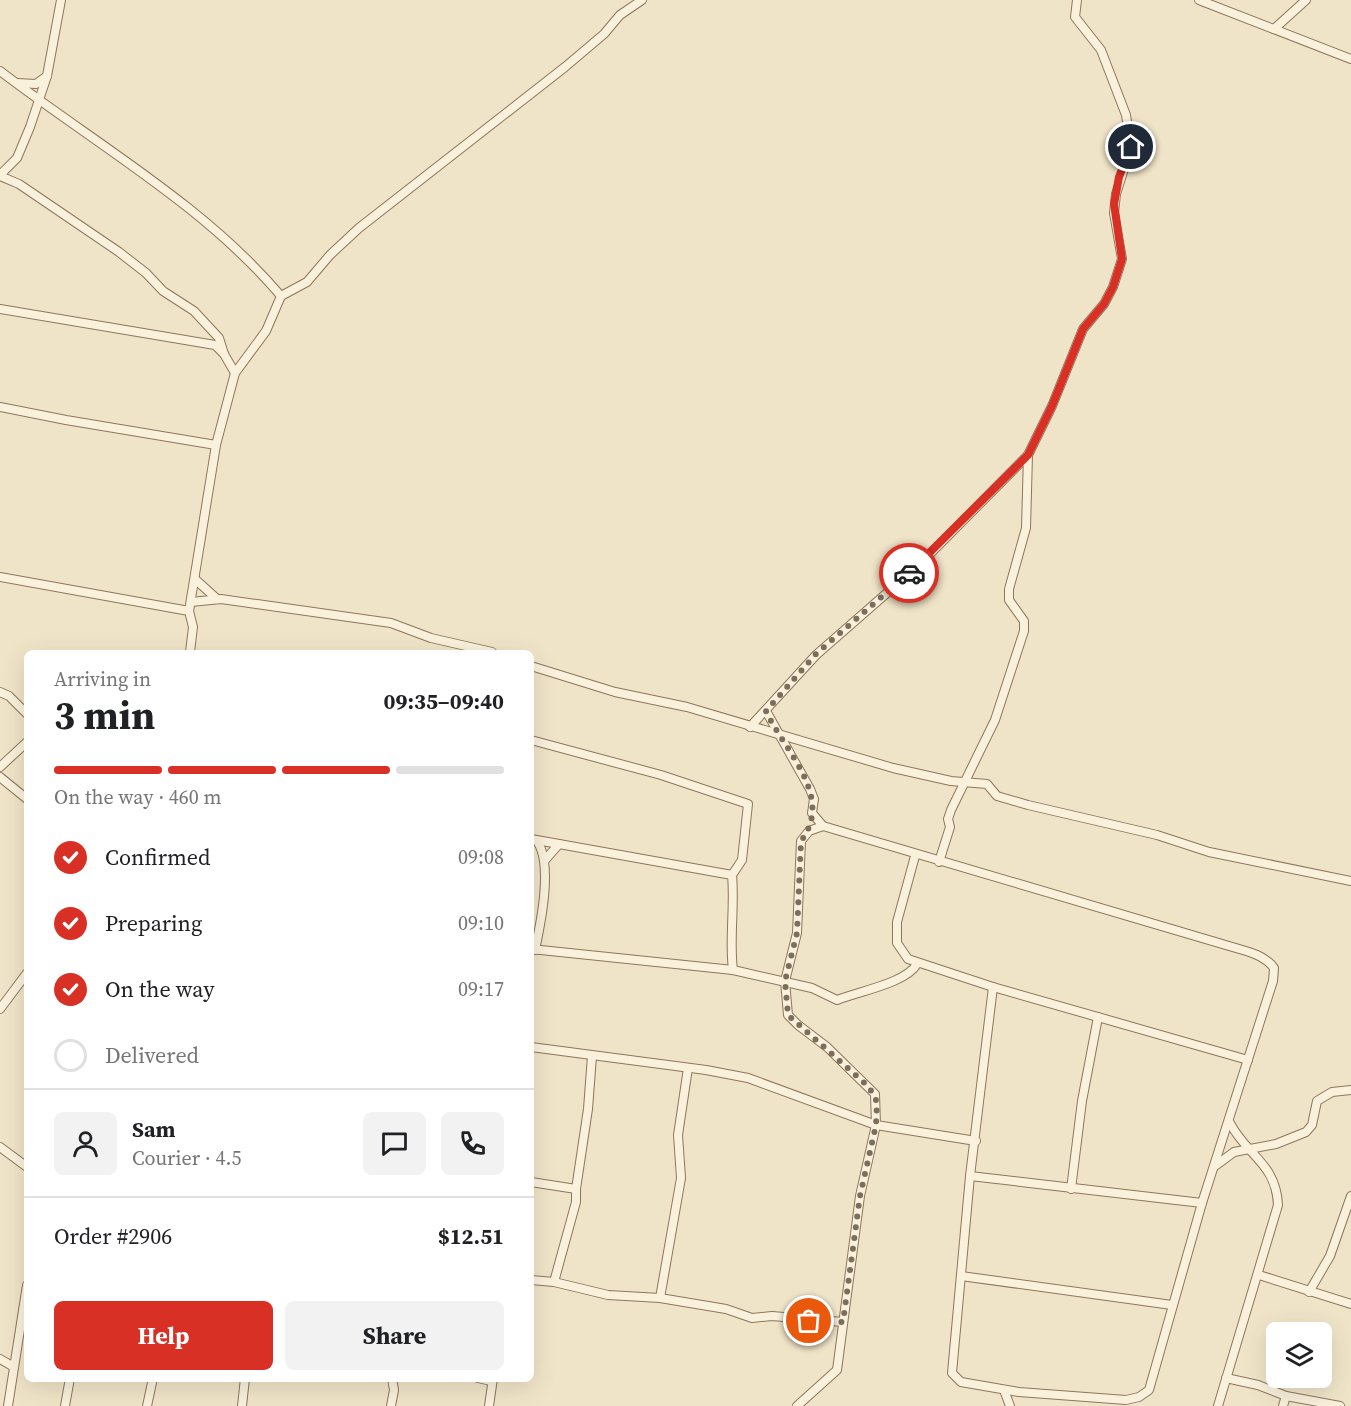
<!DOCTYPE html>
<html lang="en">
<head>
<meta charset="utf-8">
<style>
  :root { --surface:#fff; --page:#f2f2f2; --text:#202124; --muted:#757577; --line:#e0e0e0; --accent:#d93025 }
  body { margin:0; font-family:"Source Serif 4",serif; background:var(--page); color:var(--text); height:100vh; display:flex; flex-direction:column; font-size:22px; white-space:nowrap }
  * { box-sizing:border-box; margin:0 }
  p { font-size:20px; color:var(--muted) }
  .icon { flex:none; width:33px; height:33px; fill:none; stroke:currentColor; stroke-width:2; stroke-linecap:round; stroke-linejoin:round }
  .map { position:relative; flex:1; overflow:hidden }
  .side { position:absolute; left:24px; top:650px; width:510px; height:732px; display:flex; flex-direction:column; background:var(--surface); border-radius:9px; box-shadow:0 6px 24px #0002 }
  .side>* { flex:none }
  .buttons { position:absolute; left:1266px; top:1322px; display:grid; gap:12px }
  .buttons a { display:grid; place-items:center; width:66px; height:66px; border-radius:9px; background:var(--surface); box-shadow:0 6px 24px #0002; font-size:30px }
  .pin { position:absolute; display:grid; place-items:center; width:51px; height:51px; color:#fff; margin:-26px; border:3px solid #fff; border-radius:50%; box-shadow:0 2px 6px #0007 }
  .courier { position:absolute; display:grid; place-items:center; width:60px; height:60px; margin:-30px; border:4px solid #d93025; border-radius:50%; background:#fff; color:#222; box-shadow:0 2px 8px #0007 }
  .headline em { font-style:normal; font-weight:700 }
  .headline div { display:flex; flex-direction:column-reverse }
  .headline { display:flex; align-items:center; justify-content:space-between; height:102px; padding:0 30px }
  h1 { font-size:39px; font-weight:700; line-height:45px }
  .bar { display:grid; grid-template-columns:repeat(4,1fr); gap:9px 6px; align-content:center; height:72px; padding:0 30px }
  .bar i { height:8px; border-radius:4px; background:var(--line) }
  .bar .on { background:var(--accent) }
  .bar p { grid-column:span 4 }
  .line { display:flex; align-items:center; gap:15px; padding:0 30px; border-top:2px solid var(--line) }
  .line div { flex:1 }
  .round { display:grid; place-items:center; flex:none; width:63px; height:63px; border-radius:9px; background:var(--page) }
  ol { padding:0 30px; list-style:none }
  li { display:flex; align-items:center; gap:18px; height:66px }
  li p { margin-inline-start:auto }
  li .icon { padding:6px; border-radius:50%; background:var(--accent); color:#fff; stroke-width:4 }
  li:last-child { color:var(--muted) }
  li i { width:33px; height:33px; border:3px solid var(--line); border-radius:50% }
  .button { display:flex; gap:12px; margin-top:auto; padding:12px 30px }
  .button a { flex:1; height:69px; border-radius:9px; background:var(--accent); color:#fff; font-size:24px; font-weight:700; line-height:69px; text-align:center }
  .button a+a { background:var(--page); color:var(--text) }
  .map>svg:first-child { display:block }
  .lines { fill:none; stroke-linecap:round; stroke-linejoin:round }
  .minor-casing { stroke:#8d765c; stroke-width:10 }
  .minor { stroke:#faf1dc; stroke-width:8 }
  .done { stroke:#7c6e5b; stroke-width:6; stroke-dasharray:0 10.8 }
  .route { stroke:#d93025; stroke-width:8 }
</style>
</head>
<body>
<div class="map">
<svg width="1351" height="1406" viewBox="0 0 1351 1406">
  <rect width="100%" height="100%" fill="#f0e4c8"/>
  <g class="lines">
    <!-- minor casing -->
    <g class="minor-casing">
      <g id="minor">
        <path d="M1199 0 1351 59"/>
        <path d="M1274 29 1306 0"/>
        <path d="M0 71C94 143 204 205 281 296"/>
        <path d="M17 83 36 84 47 76"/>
        <path d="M0 175 17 158 30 127 47 76 61 0"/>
        <path d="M0 176 19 184 119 252 146 273 163 291 194 311 219 338 224 354"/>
        <path d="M0 309 215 345 224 354 235 373"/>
        <path d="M0 407 66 420 216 445"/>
        <path d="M0 577 189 611 193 627 190 652"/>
        <path d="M196 580 217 599"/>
        <path d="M191 602 221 599 391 623 431 638 492 652"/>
        <path d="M189 611 216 445 235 373 266 331 281 296 307 282 330 255 359 228 565 67 604 34 620 15 642 0"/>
        <path d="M531 666 615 692 687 707 893 768 951 781 987 784 997 796 1028 805 1157 835 1209 852 1351 881"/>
        <path d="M0 692 9 696 27 714"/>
        <path d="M766 711 810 789 814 799 812 813 823 826"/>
        <path d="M750 727 816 655 919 565 1028 455 1052 406 1083 329 1104 304 1113 287 1122 259 1114 213 1116 194 1131 147 1126 115 1101 50 1075 17 1077 0"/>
        <path d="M531 740 661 775 748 804 742 860 732 875"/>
        <path d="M0 767 27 742"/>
        <path d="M0 777 27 799"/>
        <path d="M531 839 559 844 545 860"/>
        <path d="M559 844 732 875C735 907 729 939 733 970"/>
        <path d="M915 856 897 922V943L908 959 993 987 1248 1060"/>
        <path d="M939 862 950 827 948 819 951 810 995 720 1024 631V621L1009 600V589L1026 528 1028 455"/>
        <path d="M531 949 733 970 812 988 837 1000C860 991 906 983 917 964"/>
        <path d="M535 950C541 922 553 864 537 841"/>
        <path d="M0 1009 27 973"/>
        <path d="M531 1047 706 1070 748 1078 876 1125 976 1141"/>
        <path d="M0 1147 27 1167"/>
        <path d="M1215 1166 1234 1152 1276 1144 1306 1132 1312 1125 1317 1101 1332 1092 1351 1090"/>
        <path d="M970 1176 1202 1203"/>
        <path d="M531 1182 576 1189"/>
        <path d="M1071 1189 1082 1101 1098 1017"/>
        <path d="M1259 1275 1351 1304"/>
        <path d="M961 1276 1172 1305"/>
        <path d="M531 1280 554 1282 608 1295 660 1298 726 1309 752 1318 772 1316 843 1322"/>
        <path d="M554 1282 576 1202V1189L588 1109 592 1056"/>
        <path d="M1309 1292 1330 1256 1351 1196"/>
        <path d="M660 1298 681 1178 678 1135 688 1068"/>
        <path d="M0 1359 14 1367"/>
        <path d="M478 1378 491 1381"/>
        <path d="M1226 1378 1258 1385 1286 1396 1340 1406"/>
        <path d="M1004 1390 1010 1406"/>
        <path d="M8 1406 27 1285"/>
        <path d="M65 1406 70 1378"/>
        <path d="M147 1406 153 1378"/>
        <path d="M242 1406 245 1378"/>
        <path d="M391 1406 394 1390 392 1378"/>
        <path d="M489 1406 493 1378"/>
        <path d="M797 1406 837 1370 860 1196 876 1125 875 1094 827 1047 798 1025 788 1015 785 981 797 933 801 841 809 831 823 826 1229 946C1245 951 1264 954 1274 968L1273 981 1202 1203 1149 1390 1139 1397 1126 1400 1019 1392 961 1382 952 1373 970 1176 993 987"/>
        <path d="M1218 1406 1278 1205C1276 1163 1247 1156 1230 1123"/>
        <path d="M1283 1406 1286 1396"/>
      </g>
    </g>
    <!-- minor -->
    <use href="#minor" class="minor"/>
  </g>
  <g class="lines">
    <!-- done -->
    <path class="done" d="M809 1321 843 1322 860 1196 876 1125 877 1102 869 1087 788 1015 785 981 797 933 801 841C835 796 784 751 766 711L816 654 909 573"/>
    <!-- route -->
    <path class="route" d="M909 573 1028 455 1052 406 1083 329 1104 304 1113 287 1122 259 1114 204 1119 177 1131 147"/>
  </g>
</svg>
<div class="buttons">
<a><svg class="icon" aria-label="layers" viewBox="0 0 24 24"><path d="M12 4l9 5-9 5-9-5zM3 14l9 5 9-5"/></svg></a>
</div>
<div class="pin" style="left:809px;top:1321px;background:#ea580c"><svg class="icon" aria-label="bag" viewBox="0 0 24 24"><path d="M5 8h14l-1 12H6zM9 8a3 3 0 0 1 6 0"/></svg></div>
<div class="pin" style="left:1131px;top:147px;background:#1f2937"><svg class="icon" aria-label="home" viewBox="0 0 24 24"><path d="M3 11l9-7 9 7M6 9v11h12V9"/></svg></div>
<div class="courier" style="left:909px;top:573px"><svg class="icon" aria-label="car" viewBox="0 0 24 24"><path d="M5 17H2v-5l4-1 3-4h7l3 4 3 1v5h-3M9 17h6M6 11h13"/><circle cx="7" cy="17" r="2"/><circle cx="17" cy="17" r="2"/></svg></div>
<section class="side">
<div class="headline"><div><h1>3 min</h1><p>Arriving in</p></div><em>09:35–09:40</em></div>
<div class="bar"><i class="on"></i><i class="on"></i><i class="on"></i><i></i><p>On the way · 460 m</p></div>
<ol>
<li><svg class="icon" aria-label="check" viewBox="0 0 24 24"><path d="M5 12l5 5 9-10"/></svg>Confirmed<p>09:08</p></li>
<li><svg class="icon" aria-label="check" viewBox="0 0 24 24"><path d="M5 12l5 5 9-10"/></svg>Preparing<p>09:10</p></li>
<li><svg class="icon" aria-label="check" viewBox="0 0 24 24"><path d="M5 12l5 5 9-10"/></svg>On the way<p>09:17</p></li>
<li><i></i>Delivered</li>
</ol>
<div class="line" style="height:108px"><a class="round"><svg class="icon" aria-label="person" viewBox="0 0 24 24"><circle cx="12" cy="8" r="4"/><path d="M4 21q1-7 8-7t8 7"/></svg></a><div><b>Sam</b><p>Courier · 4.5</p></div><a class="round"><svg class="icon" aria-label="chat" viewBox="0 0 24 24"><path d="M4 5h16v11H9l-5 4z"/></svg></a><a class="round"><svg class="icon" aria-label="phone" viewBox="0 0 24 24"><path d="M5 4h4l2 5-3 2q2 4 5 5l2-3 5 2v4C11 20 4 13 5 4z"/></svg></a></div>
<div class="line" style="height:78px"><div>Order #2906</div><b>$12.51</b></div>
<div class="button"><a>Help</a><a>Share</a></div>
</section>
</div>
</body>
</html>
